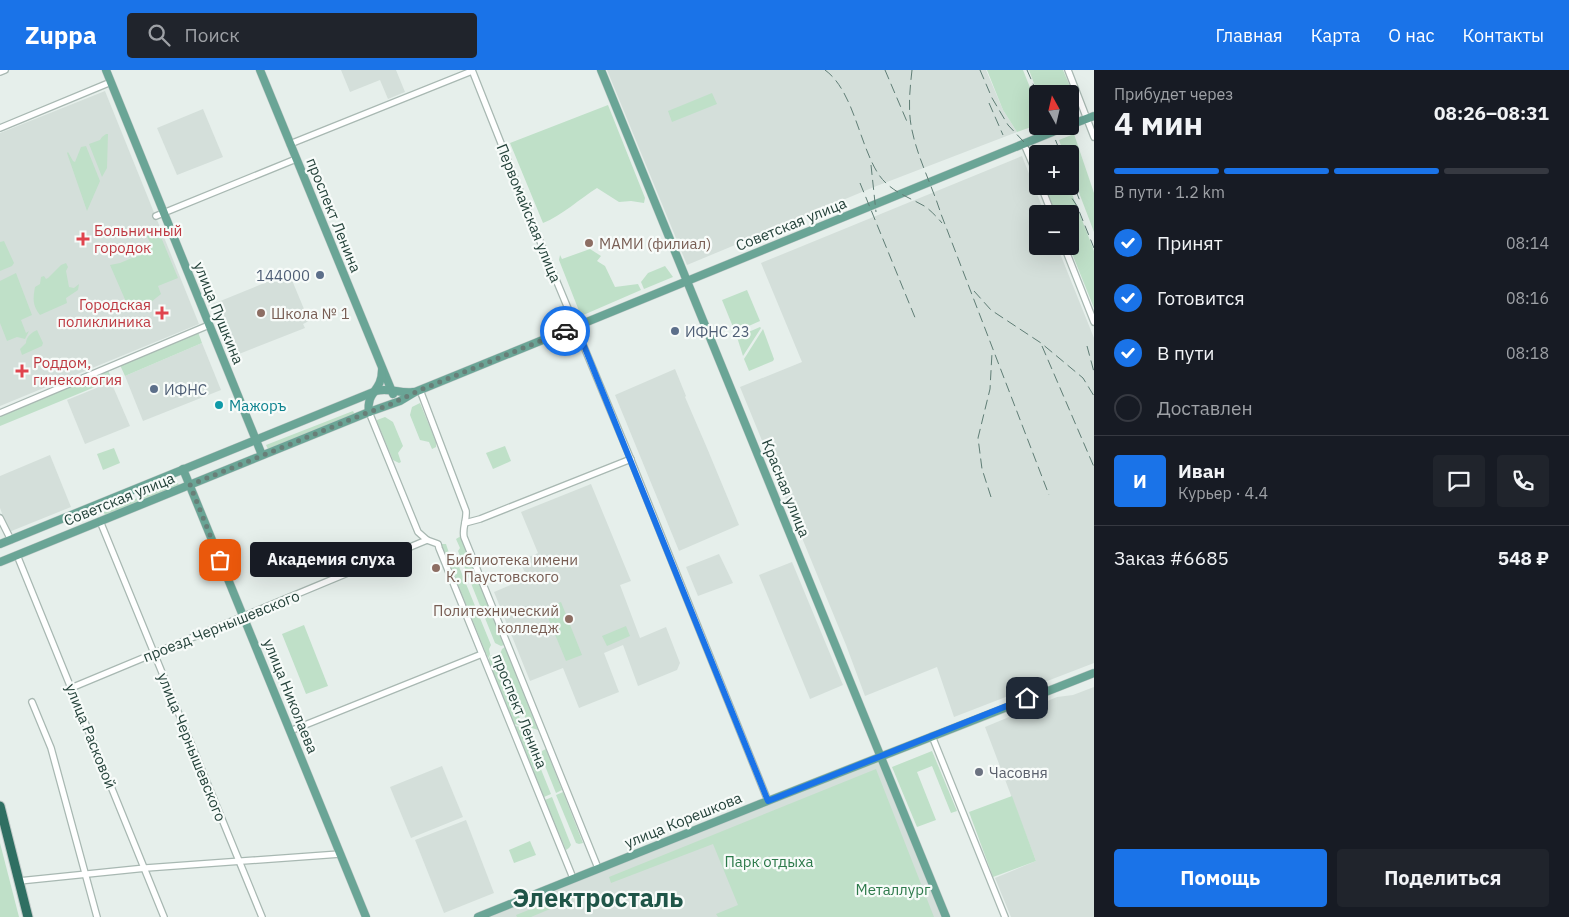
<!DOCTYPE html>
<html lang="ru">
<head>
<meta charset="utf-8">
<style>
  :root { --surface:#171b24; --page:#20242c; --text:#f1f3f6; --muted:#9ea1a6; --line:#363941; --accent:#1a73e8 }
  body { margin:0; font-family:"IBM Plex Sans",sans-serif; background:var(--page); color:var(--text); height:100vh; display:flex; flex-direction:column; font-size:19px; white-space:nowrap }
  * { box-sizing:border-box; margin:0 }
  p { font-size:16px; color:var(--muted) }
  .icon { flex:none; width:28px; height:28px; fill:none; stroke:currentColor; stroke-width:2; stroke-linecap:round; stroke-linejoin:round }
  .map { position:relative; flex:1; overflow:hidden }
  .drawer { display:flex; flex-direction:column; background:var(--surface); width:475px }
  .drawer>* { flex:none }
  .needle { width:32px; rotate:352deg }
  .fabs { position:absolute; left:1029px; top:15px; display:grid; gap:10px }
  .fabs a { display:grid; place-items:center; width:50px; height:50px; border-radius:5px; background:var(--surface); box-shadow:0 5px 20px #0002; font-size:25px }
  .pin { position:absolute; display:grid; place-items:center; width:42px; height:42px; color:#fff; margin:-21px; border-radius:10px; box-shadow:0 2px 8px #0006 }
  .courier { position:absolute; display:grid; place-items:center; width:50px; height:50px; margin:-25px; border:4px solid #1a73e8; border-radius:50%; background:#fff; color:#222; box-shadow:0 1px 6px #0007 }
  .bubble { position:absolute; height:35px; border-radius:5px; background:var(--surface); box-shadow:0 5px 20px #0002; font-size:16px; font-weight:800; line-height:35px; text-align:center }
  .overview em { font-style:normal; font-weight:800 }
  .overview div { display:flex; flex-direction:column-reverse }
  .overview { display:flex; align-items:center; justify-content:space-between; height:85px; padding:0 20px }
  h1 { font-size:32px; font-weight:800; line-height:38px }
  .bar { display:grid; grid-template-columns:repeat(4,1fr); gap:8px 5px; align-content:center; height:60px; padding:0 20px }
  .bar i { height:6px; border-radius:4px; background:var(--line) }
  .bar .on { background:var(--accent) }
  .bar p { grid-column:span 4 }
  .line { display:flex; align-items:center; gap:12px; padding:0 20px; border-top:1px solid var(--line) }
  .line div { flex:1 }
  .round { display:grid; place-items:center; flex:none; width:52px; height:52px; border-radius:5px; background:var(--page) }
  ol { padding:0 20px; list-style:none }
  li { display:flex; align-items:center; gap:15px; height:55px }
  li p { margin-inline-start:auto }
  li .icon { padding:5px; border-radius:50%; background:var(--accent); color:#fff; stroke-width:4 }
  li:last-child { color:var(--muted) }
  li i { width:28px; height:28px; border:2px solid var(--line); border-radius:50% }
  .primary-button { display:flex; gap:10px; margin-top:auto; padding:10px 20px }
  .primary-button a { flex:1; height:58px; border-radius:5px; background:var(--accent); color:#fff; font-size:20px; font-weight:800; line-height:58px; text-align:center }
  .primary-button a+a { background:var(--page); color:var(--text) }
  header { display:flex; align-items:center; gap:30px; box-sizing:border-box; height:70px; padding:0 25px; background:var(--accent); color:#fff }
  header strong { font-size:24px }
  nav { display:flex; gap:28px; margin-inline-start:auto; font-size:18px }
  .search { width:350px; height:45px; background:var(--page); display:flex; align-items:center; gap:12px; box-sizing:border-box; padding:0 18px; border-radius:5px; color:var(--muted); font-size:19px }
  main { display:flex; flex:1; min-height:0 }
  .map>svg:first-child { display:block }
  .built { fill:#d4dfda }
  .green { fill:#bfe0c8 }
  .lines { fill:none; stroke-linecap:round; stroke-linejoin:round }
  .minor-casing { stroke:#a8b8b2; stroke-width:8 }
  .major-casing { stroke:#c2cac8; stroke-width:9 }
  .highway-casing { stroke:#c2cac8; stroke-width:11 }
  .minor { stroke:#fff; stroke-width:5.5 }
  .major { stroke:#6aa596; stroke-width:8 }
  .highway { stroke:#2f6f62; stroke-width:9 }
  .rail { stroke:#5f7d75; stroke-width:1; stroke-dasharray:10 5; stroke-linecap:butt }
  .done { stroke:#687f78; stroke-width:5; stroke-dasharray:0 9 }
  .route { stroke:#1a73e8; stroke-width:6 }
  .health-dot { fill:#e0444e; stroke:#f7fbf9; stroke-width:2 }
  .education-dot { fill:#8d6e63; stroke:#f7fbf9; stroke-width:2 }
  .service-dot { fill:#5c6f8a; stroke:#f7fbf9; stroke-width:2 }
  .culture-dot { fill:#0f9aa8; stroke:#f7fbf9; stroke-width:2 }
  .worship-dot { fill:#6b7280; stroke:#f7fbf9; stroke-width:2 }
  .labels { text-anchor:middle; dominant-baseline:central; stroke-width:4.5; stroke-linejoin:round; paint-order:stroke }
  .street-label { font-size:15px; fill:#24423a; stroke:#f7fbf9 }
  .health-label { font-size:15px; fill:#be3a42; stroke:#f7fbf9; text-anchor:start }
  .education-label { font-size:15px; fill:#785e54; stroke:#f7fbf9; text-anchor:start }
  .service-label { font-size:15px; fill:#4e5e75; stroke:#f7fbf9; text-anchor:start }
  .culture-label { font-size:15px; fill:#0d838f; stroke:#f7fbf9; text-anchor:start }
  .worship-label { font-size:15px; fill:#5b616d; stroke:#f7fbf9; text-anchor:start }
  .park-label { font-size:15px; fill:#2d7a4b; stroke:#f7fbf9 }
  .town-label { font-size:25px; font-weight:bold; fill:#1f5548; stroke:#f7fbf9 }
</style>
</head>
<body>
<header>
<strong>Zuppa</strong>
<div class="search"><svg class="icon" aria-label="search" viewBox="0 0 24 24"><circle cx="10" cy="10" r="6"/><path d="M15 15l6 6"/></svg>Поиск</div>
<nav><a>Главная</a><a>Карта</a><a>О нас</a><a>Контакты</a></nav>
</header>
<main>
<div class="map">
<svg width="1094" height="847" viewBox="0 0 1094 847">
  <rect width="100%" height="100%" fill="#e6efeb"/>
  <!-- built -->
  <g class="built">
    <path d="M341 0H396L405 22 388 29 380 10 350 22Z"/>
    <path d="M607 0H986L1003 40 1017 62 874 117 687 195Z"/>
    <path d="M105 21 199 254 0 336V63Z"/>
    <path d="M203 39 223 87 177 105 157 58Z"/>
    <path d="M1022 86 1045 144H1038V176H1057L1094 268V593L954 647 937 597 865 626 846 575 740 317 802 292 761 193Z"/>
    <path d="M289 203 309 251 303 254 305 258 234 286 213 234Z"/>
    <path d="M202 273 221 320 143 351 125 306Z"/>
    <path d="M675 299 686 326 685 327 707 378 739 455 679 481 615 325Z"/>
    <path d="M111 312 130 356 85 374 67 330Z"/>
    <path d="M50 385 71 437 9 462 0 438V406Z"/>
    <path d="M591 414 631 511 620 515 640 568 666 557 680 593 677 600 638 616 623 575 604 583 619 622 579 638 563 598 530 611 494 522 527 508 520 491 538 483 521 442Z"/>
    <path d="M719 484 733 513 698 526 686 497Z"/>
    <path d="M792 492 843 615 810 629 759 505Z"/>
    <path d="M1094 617V847H1011L995 808 1036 791 985 657 1057 627 1073 625Z"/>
    <path d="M881 686 946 847H479Z"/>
    <path d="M442 696 463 747 411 768 390 717Z"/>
    <path d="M466 750 494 823 444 843 415 770Z"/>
  </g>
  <!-- green -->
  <g class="green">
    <path d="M987 0H1023L1037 35V55L1017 62 1003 40Z"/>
    <path d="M1029 0H1063L1074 26 1070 32V24H1038Z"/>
    <path d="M712 23 717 34 672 52 668 41Z"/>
    <path d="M608 35 645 128 644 133 631 131 619 132 597 118C581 128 561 146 543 153L510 73Z"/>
    <path d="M106 64H108L107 98 102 107 89 74 100 70 102 67Z"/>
    <path d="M1074 64 1094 123V162L1070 99V84H1064L1059 70Z"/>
    <path d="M86 76 100 111 87 141 67 83 68 82 73 91 75 92 81 77Z"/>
    <path d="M1045 116H1069L1094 181V238L1069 176 1070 144H1056Z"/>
    <path d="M156 155 178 208 158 216 161 224 151 232 130 241 110 195 120 193 144 183 142 179 151 175 147 166 152 158Z"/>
    <path d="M4 171 14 193 12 196 0 201V172Z"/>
    <path d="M590 179 601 186 597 191 605 196 615 217 638 214 641 220 581 246 559 190 560 185 562 189Z"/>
    <path d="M66 193 68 197 66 201 69 217 74 218 79 214 78 220 66 228 67 233 40 245C32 235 33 228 35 217L40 214 41 207 44 206 46 209 48 208 61 195Z"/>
    <path d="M665 196 673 207 644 219 641 212 648 203Z"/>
    <path d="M16 203 32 245 21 250 26 263 29 261 25 269 17 267 7 271 0 253V211Z"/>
    <path d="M747 220 760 251 735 262 722 230Z"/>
    <path d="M760 257 761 258 743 286 737 267Z"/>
    <path d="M763 259 774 289 773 291 749 301 744 289Z"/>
    <path d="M37 260 43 273 42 276 22 285 20 279 26 273C26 267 32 262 37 260Z"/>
    <path d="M198 262 202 273 125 306 120 295Z"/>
    <path d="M108 300 112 310 0 356V345Z"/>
    <path d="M420 333 436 372V377L432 379 429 372 420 370 410 345 412 337Z"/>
    <path d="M353 341 355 345 268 379 266 375Z"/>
    <path d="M385 347 393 352 403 376 398 383 401 392 399 393 393 390 377 352V350Z"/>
    <path d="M505 376 511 391 493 399 486 383Z"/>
    <path d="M114 378 120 393 103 400 97 384Z"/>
    <path d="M176 412 181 416 105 446 104 442Z"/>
    <path d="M461 466 504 575 501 576 495 573 458 481 460 478 456 469Z"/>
    <path d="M441 474H446L449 483 453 482 491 575 489 579 490 584 489 587 488 588Z"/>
    <path d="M561 532 582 585 566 591 544 538Z"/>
    <path d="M304 555 328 616 306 624 282 564Z"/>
    <path d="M626 556 630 566 607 576 602 566Z"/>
    <path d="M505 577 538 660 529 657 500 584 502 579Z"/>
    <path d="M491 585 495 586 523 656 514 654 488 590Z"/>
    <path d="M515 656 524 658 532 677 531 684 536 687 551 724 544 727Z"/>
    <path d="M546 679 562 720 556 723 541 686 542 681Z"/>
    <path d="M932 681 957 741 951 743 932 696 917 702 936 750 917 757 892 697Z"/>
    <path d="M876 699 934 847H718L716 844 738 835 713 774 611 813 609 807Z"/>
    <path d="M563 722 583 773 579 774 576 773 556 725Z"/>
    <path d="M1012 726 1036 791 993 807 969 742Z"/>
    <path d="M552 727 571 775 569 778 566 780 545 730Z"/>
    <path d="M530 771 536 785 514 793 509 780Z"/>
    <path d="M0 773 19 847H0Z"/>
    <path d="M571 823 574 829 531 847H517L516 845Z"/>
  </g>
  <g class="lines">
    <!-- minor casing -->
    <g class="minor-casing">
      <g id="minor">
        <path d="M472 0 537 164 629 385 768 731"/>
        <path d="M1068 0 1094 67"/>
        <path d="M0 2 5 0"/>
        <path d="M0 58 111 12"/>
        <path d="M290 74 472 1"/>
        <path d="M1024 74 1038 107"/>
        <path d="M1041 116 1052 144"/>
        <path d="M156 146 296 89"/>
        <path d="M1064 176 1094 252"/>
        <path d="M420 320 466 441C467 450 462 458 464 467L598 798"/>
        <path d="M369 342 418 462 427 470 438 474 439 478 573 808"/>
        <path d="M0 343 209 255"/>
        <path d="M0 448 11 470"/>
        <path d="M100 451 262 847"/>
        <path d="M465 453 480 449 631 389"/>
        <path d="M17 485 164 847"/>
        <path d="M71 618 427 470"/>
        <path d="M32 632 51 678 97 847"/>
        <path d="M290 661 482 584"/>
        <path d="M932 666 1005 847"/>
        <path d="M19 811 146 798 340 784"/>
      </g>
    </g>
    <!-- major casing -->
    <g class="major-casing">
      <g id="major">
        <path d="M106 0 262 385"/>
        <path d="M260 0 393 324"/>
        <path d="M601 0 946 847"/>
        <path d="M1070 55 1094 46"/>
        <path d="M369 342C366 321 382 322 382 300"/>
        <path d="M183 399 366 847"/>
        <path d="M0 474 376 321C388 317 400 324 413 322"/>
        <path d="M0 492 369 342 400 331 415 322 1067 56"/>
        <path d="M478 847 760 734 1094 603"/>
      </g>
    </g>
    <!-- highway casing -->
    <g class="highway-casing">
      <path id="highway" d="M0 736 28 847"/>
    </g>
    <!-- minor -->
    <use href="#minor" class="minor"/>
    <!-- major -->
    <use href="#major" class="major"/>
    <!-- highway -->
    <use href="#highway" class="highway"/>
    <!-- rail -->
    <g class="rail">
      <path d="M825 0C854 21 859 75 879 105 891 122 909 127 926 137 932 142 937 147 942 153"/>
      <path d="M885 0 908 54"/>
      <path d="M912 0C910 18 908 37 911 55 916 85 932 115 941 144L1049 425"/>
      <path d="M980 0 992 28 1008 55 1038 87"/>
      <path d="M1027 0 1038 25"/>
      <path d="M989 33 1003 65"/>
      <path d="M1050 56 1061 84"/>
      <path d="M871 95 876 142"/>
      <path d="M1070 106 1080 131"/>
      <path d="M860 113 916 250"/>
      <path d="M1064 116 1077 136 1094 178"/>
      <path d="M974 221 991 240 1041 273 1083 308 1094 326"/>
      <path d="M1042 276 1094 397"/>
      <path d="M1087 276 1094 302"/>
      <path d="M991 427 982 399 978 368 990 319 992 283"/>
    </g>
  </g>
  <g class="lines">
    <!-- done -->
    <path class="done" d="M220 490 190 415 369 342 387 336 420 320 565 261"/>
    <!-- route -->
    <path class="route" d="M565 261 576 257 580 266 768 731 1027 628"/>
  </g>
  <!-- markers -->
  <g class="health-dot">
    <path d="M80.5 161.5h5v5h5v5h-5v5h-5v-5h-5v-5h5z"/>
    <path d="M159.5 235.5h5v5h5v5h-5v5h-5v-5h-5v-5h5z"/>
    <path d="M19.5 293.5h5v5h5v5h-5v5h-5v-5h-5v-5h5z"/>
  </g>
  <g class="education-dot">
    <circle cx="589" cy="173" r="5"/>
    <circle cx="261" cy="243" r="5"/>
    <circle cx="436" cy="498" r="5"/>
    <circle cx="569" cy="549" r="5"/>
  </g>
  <g class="service-dot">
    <circle cx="320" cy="205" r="5"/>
    <circle cx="675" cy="261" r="5"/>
    <circle cx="154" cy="319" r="5"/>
  </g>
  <circle class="culture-dot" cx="219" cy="335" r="5"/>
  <circle class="worship-dot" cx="979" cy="702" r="5"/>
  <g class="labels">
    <!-- street labels -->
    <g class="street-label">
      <text transform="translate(529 143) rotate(68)">Первомайская улица</text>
      <text transform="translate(334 145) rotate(68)">проспект Ленина</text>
      <text transform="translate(791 154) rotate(-22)">Советская улица</text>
      <text transform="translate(219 243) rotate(68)">улица Пушкина</text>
      <text transform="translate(786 418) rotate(68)">Красная улица</text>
      <text transform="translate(119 429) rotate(-22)">Советская улица</text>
      <text transform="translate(221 556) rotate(-22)">проезд Чернышевского</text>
      <text transform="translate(291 626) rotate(68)">улица Николаева</text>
      <text transform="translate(520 641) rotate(68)">проспект Ленина</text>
      <text transform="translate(91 666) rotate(68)">улица Расковой</text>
      <text transform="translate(192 677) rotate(68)">улица Чернышевского</text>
      <text transform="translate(683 750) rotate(-22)">улица Корешкова</text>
    </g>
    <!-- health labels -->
    <g class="health-label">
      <text x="94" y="160">Больничный<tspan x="94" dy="17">городок</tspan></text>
      <text x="151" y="234" text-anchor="end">Городская<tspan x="151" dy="17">поликлиника</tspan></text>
      <text x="33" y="292">Роддом,<tspan x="33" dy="17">гинекология</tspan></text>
    </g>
    <!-- education labels -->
    <g class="education-label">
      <text x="599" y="173">МАМИ (филиал)</text>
      <text x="271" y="243">Школа № 1</text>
      <text x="446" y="489">Библиотека имени<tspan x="446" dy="17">К. Паустовского</tspan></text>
      <text x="559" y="540" text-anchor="end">Политехнический<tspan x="559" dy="17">колледж</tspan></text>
    </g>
    <!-- service labels -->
    <g class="service-label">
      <text x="310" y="205" text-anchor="end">144000</text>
      <text x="685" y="261">ИФНС 23</text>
      <text x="164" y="319">ИФНС</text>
    </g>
    <!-- culture labels -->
    <g class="culture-label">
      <text x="229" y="335">Мажоръ</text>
    </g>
    <!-- worship labels -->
    <g class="worship-label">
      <text x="989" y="702">Часовня</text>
    </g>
    <!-- park labels -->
    <g class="park-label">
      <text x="769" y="791">Парк отдыха</text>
      <text x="893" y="819">Металлург</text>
    </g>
    <!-- town labels -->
    <g class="town-label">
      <text x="598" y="827">Электросталь</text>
    </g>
  </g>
</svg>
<div class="fabs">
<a><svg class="needle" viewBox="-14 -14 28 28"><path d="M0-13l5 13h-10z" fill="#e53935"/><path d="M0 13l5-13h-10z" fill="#9ea1a6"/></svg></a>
<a>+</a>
<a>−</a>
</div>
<div class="pin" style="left:220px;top:490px;background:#ea580c"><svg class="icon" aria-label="bag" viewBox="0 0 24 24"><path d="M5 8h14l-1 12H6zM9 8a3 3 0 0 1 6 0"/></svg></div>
<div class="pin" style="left:1027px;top:628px;background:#1f2937"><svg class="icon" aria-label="home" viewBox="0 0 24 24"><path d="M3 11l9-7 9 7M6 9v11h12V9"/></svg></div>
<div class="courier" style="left:565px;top:261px"><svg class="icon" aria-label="car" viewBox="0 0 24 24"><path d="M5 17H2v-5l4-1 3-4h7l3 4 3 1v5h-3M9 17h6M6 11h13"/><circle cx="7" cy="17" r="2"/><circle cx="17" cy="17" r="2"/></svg></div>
<div class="bubble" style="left:250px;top:472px;width:162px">Академия слуха</div>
</div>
<section class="drawer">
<div class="overview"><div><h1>4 мин</h1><p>Прибудет через</p></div><em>08:26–08:31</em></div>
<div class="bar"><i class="on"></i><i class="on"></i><i class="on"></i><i></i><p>В пути · 1.2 km</p></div>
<ol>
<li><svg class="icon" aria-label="check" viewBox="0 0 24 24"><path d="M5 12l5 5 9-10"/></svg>Принят<p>08:14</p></li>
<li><svg class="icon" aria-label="check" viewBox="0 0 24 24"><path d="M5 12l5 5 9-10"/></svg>Готовится<p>08:16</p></li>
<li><svg class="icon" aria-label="check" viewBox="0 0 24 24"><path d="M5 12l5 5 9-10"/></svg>В пути<p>08:18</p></li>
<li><i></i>Доставлен</li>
</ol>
<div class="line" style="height:90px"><b class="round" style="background:var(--accent);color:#fff">И</b><div><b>Иван</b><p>Курьер · 4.4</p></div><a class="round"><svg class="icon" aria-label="chat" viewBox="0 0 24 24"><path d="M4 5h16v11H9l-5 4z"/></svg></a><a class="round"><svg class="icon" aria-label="phone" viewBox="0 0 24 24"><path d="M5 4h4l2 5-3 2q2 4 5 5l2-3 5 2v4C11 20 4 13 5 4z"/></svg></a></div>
<div class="line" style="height:65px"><div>Заказ #6685</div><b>548 ₽</b></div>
<div class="primary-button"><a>Помощь</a><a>Поделиться</a></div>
</section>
</main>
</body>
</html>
